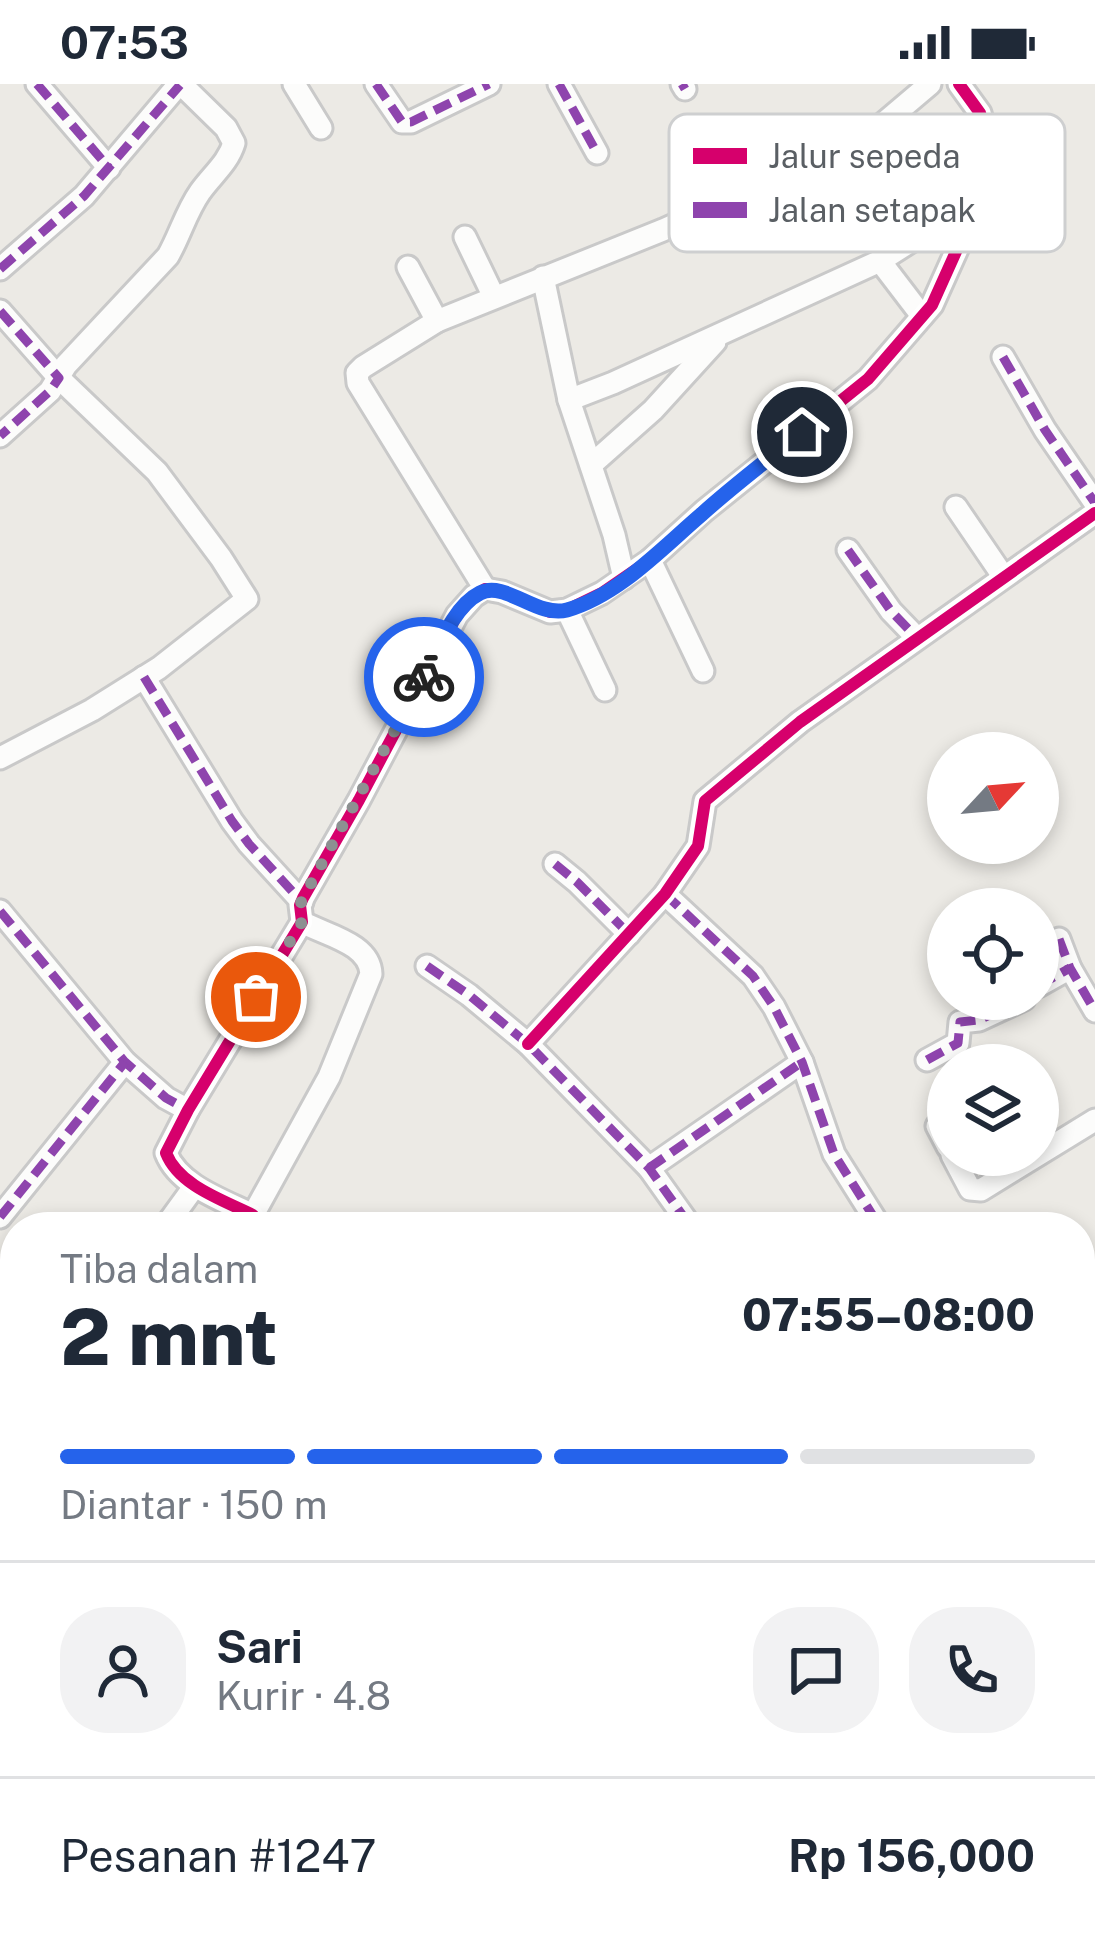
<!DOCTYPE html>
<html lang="id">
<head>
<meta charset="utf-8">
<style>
  :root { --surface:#fff; --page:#f2f2f3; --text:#1f2937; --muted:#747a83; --line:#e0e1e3; --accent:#2563eb }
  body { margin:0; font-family:"Public Sans",sans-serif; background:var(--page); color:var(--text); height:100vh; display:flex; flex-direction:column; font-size:45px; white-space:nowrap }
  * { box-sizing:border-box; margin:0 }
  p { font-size:39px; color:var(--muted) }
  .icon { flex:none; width:66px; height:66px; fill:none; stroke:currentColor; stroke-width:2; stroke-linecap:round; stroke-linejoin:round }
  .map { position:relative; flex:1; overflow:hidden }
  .details { position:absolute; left:0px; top:1128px; width:1095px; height:744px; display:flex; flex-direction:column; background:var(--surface); border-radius:48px 48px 0 0; box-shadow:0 6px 18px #0003 }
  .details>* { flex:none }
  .needle { width:78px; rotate:64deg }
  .buttons { position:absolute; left:927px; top:648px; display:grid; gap:24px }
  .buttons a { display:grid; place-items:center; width:132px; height:132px; border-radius:50%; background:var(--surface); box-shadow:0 6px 18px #0003; font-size:60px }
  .pin { position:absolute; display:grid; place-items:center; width:102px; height:102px; color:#fff; margin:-51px; border:6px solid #fff; border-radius:50%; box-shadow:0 3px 12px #0007 }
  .courier { position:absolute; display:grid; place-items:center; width:120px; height:120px; margin:-60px; border:9px solid #2563eb; border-radius:50%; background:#fff; color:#222; box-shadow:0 3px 15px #0007 }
  .head em { font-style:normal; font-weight:800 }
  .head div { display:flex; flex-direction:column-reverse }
  .head { display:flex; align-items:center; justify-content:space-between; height:204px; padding:0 60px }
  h1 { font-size:78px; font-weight:800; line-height:90px }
  .bar { display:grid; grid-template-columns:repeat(4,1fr); gap:18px 12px; align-content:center; height:144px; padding:0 60px }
  .bar i { height:15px; border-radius:9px; background:var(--line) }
  .bar .current { background:var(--accent) }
  .bar p { grid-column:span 4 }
  .line { display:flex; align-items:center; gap:30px; padding:0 60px; border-top:3px solid var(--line) }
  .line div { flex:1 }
  .round { display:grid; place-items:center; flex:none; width:126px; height:126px; border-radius:48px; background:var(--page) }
  .status { display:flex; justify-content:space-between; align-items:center; height:84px; padding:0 60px; background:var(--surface); direction:ltr }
  .status svg { height:33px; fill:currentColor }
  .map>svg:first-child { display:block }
  .cemetery { fill:url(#cemetery-stones) }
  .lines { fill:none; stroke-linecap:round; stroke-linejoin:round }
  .street-casing { stroke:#c9c9c9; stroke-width:27 }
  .street { stroke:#fcfcfb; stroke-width:21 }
  .quiet { stroke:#8e44ad; stroke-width:9; stroke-dasharray:18 9; stroke-linecap:butt }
  .cycleway-casing { stroke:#fff; stroke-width:20 }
  .cycleway { stroke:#d6006c; stroke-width:12 }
  .done { stroke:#8d9091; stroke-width:12; stroke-dasharray:0 21.6 }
  .route { stroke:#2563eb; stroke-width:15 }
  .key { fill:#fff; stroke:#cecfd0; stroke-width:3 }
  .key-label { font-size:33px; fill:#5a5f64 }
</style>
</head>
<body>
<div class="status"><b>07:53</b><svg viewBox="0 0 49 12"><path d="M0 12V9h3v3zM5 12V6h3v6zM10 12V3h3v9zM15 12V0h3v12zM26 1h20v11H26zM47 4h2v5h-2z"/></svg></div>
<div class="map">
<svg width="1095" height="1872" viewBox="0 0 1095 1872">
  <defs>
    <pattern id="cemetery-stones" width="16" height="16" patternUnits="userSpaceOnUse" patternTransform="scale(3)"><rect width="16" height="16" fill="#d3e9ce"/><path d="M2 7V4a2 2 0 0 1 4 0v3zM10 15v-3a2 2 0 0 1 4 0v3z" fill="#aec0ab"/></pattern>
  </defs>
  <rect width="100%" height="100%" fill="#eceae5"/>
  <!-- cemetery -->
  <path class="cemetery" d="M1095 1688V1872H1055L1040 1857H1080V1703Z"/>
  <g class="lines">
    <!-- street casing -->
    <g class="street-casing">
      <g id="street">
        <path d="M37 0 109 84"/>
        <path d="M294 0 321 44"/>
        <path d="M376 0 402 38H411L489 0"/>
        <path d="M559 0 597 69"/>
        <path d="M682 0 685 5"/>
        <path d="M465 153 494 213"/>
        <path d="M880 177 922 232"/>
        <path d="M408 183 437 237 663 146 819 76 878 44 930 0"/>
        <path d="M0 185 84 112 179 0"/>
        <path d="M543 193 569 316 614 451 624 494"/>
        <path d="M0 227 59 294 157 388 221 474 247 515 159 584 92 626 0 674"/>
        <path d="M437 237 363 283 357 289 358 299 485 505"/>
        <path d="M1003 273 1045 346 1095 419"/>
        <path d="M569 316 613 299 880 177 977 115"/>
        <path d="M0 352 50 307 66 281 168 172C180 151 186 128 200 108 212 91 228 79 234 59L226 44 181 0"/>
        <path d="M591 381 653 326 715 258"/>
        <path d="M956 423 1003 492"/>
        <path d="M848 466 891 527 917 554"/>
        <path d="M650 476 703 587"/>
        <path d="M567 526 605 606"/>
        <path d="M144 593 232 737 249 760 302 818"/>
        <path d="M555 780 577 798 629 850"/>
        <path d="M665 810 753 892 774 923 802 978 834 1070 880 1143"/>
        <path d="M0 827 125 978 166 1014 188 1026"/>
        <path d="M1059 855 1070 884 1095 927"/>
        <path d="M427 882 469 911 528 960 649 1084 691 1143"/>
        <path d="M1038 902 1070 884"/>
        <path d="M528 960 665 810 698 762 705 717 800 638 1095 429"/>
        <path d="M927 976 958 959 960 938 979 936 1024 915"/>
        <path d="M937 1042 948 1063"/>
        <path d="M952 1071 970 1105 981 1106 1095 1036"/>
        <path d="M649 1084 802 978"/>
        <path d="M253 1131C223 1116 179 1102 166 1069L188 1026 302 838 300 821 303 814 359 716 457 531 474 512 485 505 502 508 550 528 567 526 602 509 650 476 704 427 868 295 932 221 972 132 989 81 988 56 980 29 959 0"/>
        <path d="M0 1133 125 978"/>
        <path d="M252 1140 253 1131 329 993 371 890C370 859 325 851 302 838"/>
        <path d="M165 1143 194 1103"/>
        <path d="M1080 1274 1095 1263"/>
        <path d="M0 1395 15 1403"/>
        <path d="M1080 1462 1095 1454"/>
        <path d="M0 1544 15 1540"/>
        <path d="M0 1637 15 1634"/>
        <path d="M1080 1652 1095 1667"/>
        <path d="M57 1857 63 1872"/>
        <path d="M220 1857 227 1872"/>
        <path d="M861 1857 878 1872"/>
        <path d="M155 1872 189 1857"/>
        <path d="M390 1872V1857"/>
        <path d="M419 1872 433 1857"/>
        <path d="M643 1872 655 1857"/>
        <path d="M946 1872 965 1857 978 1872"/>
      </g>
    </g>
    <!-- street -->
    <use href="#street" class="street"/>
    <!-- quiet -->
    <g class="quiet">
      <path d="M37 0 109 84"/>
      <path d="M376 0 402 38H411L489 0"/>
      <path d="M559 0 597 69"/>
      <path d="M682 0 685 5"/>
      <path d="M0 185 84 112 180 1"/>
      <path d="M0 227 59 294 50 307 0 352"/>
      <path d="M1003 273 1045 346 1095 419"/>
      <path d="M848 466 891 527 917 554"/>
      <path d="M144 593 232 737 249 760 302 818"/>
      <path d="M555 780 577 798 629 850"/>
      <path d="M665 810 753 892 774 923 802 978 834 1070 880 1143"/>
      <path d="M0 827 125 978 166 1014 188 1026"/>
      <path d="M1059 855 1070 884 1095 927"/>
      <path d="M427 882 469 911 528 960 649 1084 691 1143"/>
      <path d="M1038 902 1070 884"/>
      <path d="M927 976 958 959 960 938 979 936 1024 915"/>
      <path d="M649 1084 802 978"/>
      <path d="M0 1133 125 978"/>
      <path d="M1080 1462 1095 1454"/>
      <path d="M1080 1652 1095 1667"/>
      <path d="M390 1872V1857"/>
      <path d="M643 1872 655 1857"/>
    </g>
    <!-- cycleway casing -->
    <g class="cycleway-casing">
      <g id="cycleway">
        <path d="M528 960 665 810 698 762 705 717 800 638 1095 429"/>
        <path d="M253 1131C223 1116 179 1102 166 1069L188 1026 302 838 300 821 303 814 359 716 457 531 474 512 485 505 502 508 550 528 567 526 602 509 650 476 704 427 868 295 932 221 972 132 989 81 988 56 980 29 959 0"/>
      </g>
    </g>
    <!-- cycleway -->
    <use href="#cycleway" class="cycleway"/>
  </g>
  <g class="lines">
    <!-- done -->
    <path class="done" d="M256 913 302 838 300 821 303 814 424 593"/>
    <!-- route -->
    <path class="route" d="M424 593C438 567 452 523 480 509 505 496 537 534 567 526 619 511 662 464 702 430 734 401 769 375 802 348"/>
  </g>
  <!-- legend -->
  <rect x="669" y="30" width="396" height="138" rx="18" class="key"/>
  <rect x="693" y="64" width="54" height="16" fill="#d6006c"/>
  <rect x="693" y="118" width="54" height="16" fill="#8e44ad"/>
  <g class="key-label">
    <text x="768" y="84">Jalur sepeda</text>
    <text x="768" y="138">Jalan setapak</text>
  </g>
</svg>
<div class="buttons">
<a><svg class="needle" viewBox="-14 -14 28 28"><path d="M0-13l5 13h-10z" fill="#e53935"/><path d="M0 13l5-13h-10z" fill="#747a83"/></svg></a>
<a><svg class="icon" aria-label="locate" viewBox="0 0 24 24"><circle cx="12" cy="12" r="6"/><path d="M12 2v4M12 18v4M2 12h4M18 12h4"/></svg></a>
<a><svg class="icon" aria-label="layers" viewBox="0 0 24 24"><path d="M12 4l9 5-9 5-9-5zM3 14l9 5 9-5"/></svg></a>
</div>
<div class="pin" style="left:256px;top:913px;background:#ea580c"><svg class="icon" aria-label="bag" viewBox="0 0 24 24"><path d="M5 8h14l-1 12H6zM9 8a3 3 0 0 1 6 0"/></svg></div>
<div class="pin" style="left:802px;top:348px;background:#1f2937"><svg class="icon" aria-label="home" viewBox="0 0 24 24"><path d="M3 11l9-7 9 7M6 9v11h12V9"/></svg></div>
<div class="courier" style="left:424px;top:593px"><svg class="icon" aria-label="bike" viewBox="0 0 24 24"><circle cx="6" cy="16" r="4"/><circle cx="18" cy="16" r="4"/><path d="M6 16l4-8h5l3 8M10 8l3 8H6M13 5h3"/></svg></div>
<section class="details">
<div class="head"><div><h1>2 mnt</h1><p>Tiba dalam</p></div><em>07:55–08:00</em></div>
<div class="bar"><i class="current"></i><i class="current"></i><i class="current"></i><i></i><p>Diantar · 150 m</p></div>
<div class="line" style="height:216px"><a class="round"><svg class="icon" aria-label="person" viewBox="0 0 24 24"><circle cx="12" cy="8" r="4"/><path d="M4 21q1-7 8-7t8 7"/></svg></a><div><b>Sari</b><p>Kurir · 4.8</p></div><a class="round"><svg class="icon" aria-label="chat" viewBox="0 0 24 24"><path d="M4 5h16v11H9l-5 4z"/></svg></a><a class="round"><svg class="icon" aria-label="phone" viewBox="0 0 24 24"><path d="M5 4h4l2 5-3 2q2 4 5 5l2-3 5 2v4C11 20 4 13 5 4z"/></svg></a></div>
<div class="line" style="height:156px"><div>Pesanan #1247</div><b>Rp 156,000</b></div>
</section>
</div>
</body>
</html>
